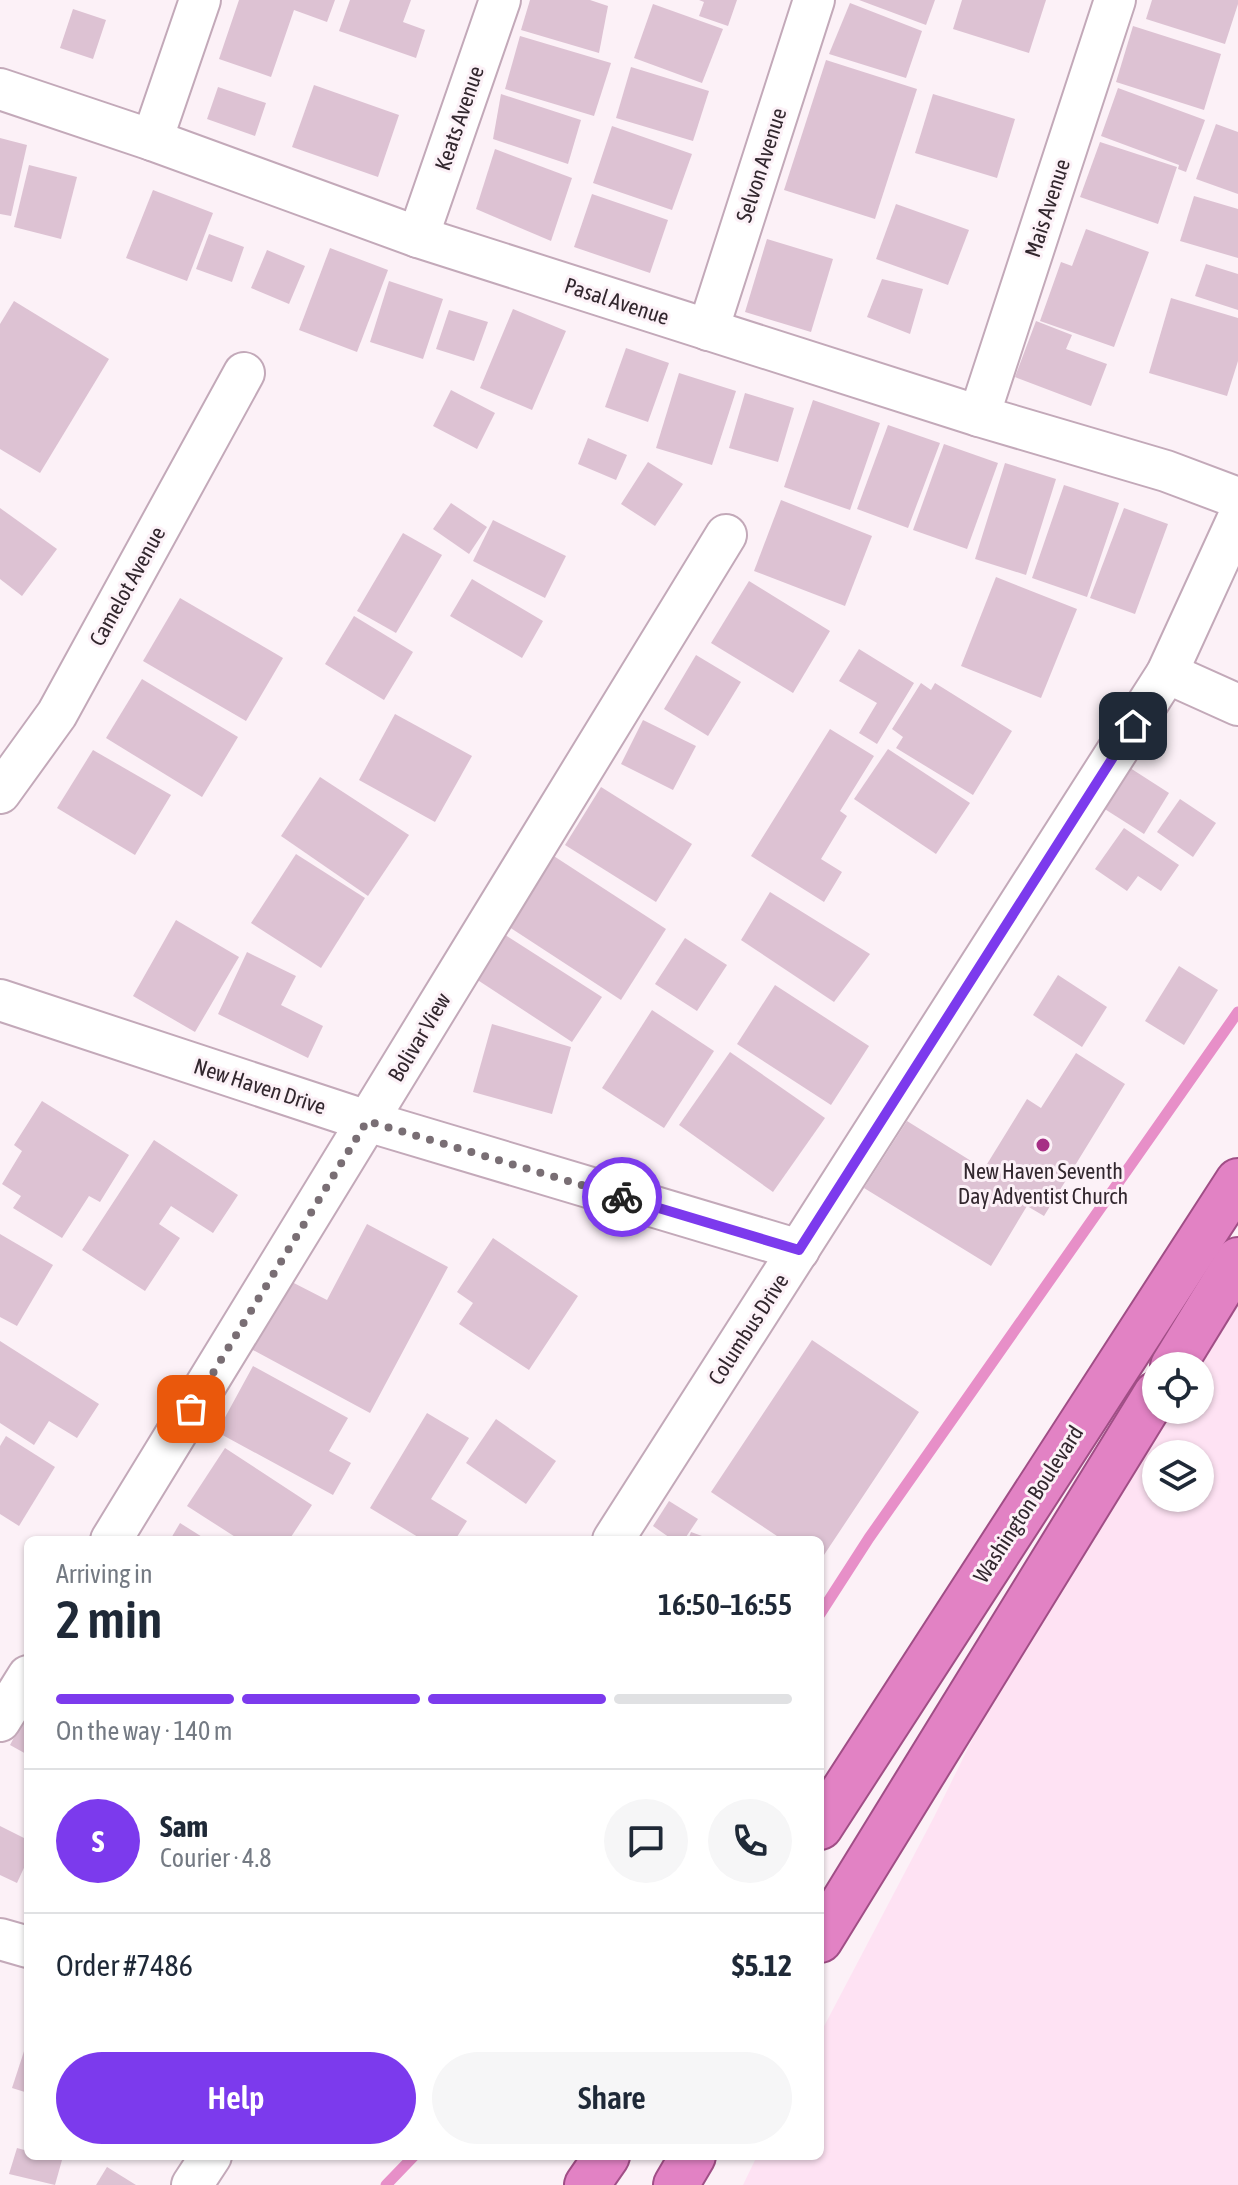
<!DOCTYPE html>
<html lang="en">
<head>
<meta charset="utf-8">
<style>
  :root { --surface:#fff; --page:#f6f6f7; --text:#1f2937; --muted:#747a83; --line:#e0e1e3; --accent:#7c3aed }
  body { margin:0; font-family:"Asap Condensed",sans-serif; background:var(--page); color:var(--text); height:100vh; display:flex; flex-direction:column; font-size:30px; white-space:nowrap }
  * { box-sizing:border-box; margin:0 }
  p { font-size:26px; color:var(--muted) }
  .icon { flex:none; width:44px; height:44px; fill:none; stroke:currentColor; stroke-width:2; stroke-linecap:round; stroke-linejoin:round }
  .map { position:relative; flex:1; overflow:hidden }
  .side { position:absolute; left:24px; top:1536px; width:800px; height:624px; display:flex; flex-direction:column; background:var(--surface); border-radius:12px; box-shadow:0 2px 6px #0004 }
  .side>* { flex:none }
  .controls { position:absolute; left:1142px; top:1352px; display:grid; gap:16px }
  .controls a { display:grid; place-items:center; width:72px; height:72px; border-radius:50%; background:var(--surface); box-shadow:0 2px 6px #0004; font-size:40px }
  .pin { position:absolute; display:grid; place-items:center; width:68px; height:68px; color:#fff; margin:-34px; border-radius:16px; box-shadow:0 4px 12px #0006 }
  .courier { position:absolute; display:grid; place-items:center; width:80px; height:80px; margin:-40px; border:6px solid #7c3aed; border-radius:50%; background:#fff; color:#222; box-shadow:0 2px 10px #0007 }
  .overview em { font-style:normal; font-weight:600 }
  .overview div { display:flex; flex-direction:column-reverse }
  .overview { display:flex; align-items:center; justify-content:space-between; height:136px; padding:0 32px }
  h1 { font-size:52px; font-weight:600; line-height:60px }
  .bar { display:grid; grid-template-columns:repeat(4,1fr); gap:12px 8px; align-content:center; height:96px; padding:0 32px }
  .bar i { height:10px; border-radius:6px; background:var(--line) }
  .bar .current { background:var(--accent) }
  .bar p { grid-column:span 4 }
  .line { display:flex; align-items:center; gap:20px; padding:0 32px; border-top:2px solid var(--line) }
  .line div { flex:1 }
  .round { display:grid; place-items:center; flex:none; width:84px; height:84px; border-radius:42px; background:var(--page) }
  .primary-button { display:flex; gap:16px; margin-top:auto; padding:16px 32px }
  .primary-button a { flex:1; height:92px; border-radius:48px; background:var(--accent); color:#fff; font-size:32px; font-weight:600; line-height:92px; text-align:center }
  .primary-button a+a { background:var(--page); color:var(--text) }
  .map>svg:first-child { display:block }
  .built { fill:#fee2f3; fill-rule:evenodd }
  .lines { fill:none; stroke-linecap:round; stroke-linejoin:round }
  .stream { stroke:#e78fc8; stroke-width:11 }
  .building { fill:#ddc2d3 }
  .minor-casing { stroke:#c3a9b9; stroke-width:44 }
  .trunk-casing { stroke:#a04e86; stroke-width:48 }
  .minor { stroke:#fff; stroke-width:40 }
  .trunk { stroke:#e282c4; stroke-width:44 }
  .done { stroke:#796e74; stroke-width:8; stroke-dasharray:0 14.4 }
  .route { stroke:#7c3aed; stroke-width:10 }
  .poi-dot { fill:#a62f85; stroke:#fcf1f7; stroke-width:3 }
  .labels { text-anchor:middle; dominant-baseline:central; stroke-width:6; stroke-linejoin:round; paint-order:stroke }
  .street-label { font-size:22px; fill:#32272e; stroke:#fcf1f7 }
  .poi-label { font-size:22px; fill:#32272e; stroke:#fcf1f7 }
</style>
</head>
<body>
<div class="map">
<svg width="1238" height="2185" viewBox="0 0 1238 2185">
  <rect width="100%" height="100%" fill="#fcf1f7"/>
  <!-- built -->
  <path class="built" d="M1238 1280V2185H743L757 2156H820V2034L934 1817 1079 1524 1156 1410H1200V1366H1182ZM1156 1454H1200V1498H1156Z"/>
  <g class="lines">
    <!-- stream -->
    <g class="stream">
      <path d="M820 1614 869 1538 1238 1012"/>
      <path d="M386 2185 414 2156"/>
    </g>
  </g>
  <!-- building -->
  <g class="building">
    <path d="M239 0H335L327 22 294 10 271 77 219 59Z"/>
    <path d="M350 0H411L403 22 425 30 416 58 339 31Z"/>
    <path d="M530 0H590L608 6 599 53 521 30Z"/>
    <path d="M699 0H737L728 26 699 16 704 2Z"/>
    <path d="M859 0H935L926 25Z"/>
    <path d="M962 0H1046L1029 53 953 29Z"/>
    <path d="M1152 0H1238V4L1225 44 1146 19Z"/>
    <path d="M850 3 922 31 906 78 829 54Z"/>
    <path d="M653 4 723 29 702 83 634 58Z"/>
    <path d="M73 9 106 20 93 59 60 48Z"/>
    <path d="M1133 26 1221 54 1204 110 1116 82Z"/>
    <path d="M520 36 611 63 594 116 505 89Z"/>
    <path d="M826 60 917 89 875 219 784 190Z"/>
    <path d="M631 67 709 91 693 141 616 118Z"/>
    <path d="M314 85 399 115 378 177 292 147Z"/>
    <path d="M218 87 266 103 255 136 207 119Z"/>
    <path d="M1118 88 1205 120 1186 172 1178 169 1179 165 1101 136Z"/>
    <path d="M501 94 581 120 568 164 493 139Z"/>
    <path d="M933 94 1015 119 997 178 915 153Z"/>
    <path d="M1216 124 1238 132V194L1196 179Z"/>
    <path d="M612 126 692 154 672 210 593 183Z"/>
    <path d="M0 138 27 145 11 216 0 214Z"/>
    <path d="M1100 142 1177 167 1158 224 1080 197Z"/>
    <path d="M495 149 572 178 551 241 476 209Z"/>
    <path d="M29 165 77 177 61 239 14 227Z"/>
    <path d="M153 190 213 213 187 281 126 258Z"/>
    <path d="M592 194 668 220 650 273 574 247Z"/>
    <path d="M1194 196 1238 209V258L1180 241Z"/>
    <path d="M896 204 969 230 948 285 876 259Z"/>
    <path d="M1086 229 1149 252 1114 347 1040 321 1061 262 1072 266Z"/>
    <path d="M209 234 244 247 232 282 196 269Z"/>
    <path d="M767 239 833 259 811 332 745 312Z"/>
    <path d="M330 248 388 270 357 352 299 330Z"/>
    <path d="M267 250 305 266 289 304 251 288Z"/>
    <path d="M1206 264 1238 274V310L1195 296Z"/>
    <path d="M882 279 923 289 910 334 867 317Z"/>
    <path d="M389 281 443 299 423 359 370 342Z"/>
    <path d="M1171 298 1238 318V361L1227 396 1149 373Z"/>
    <path d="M14 301 109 359 40 473 0 449V324Z"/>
    <path d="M513 309 566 331 532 410 480 388Z"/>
    <path d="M449 310 488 322 474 361 436 349Z"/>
    <path d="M1036 321 1072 335 1066 349 1107 364 1091 406 1015 377Z"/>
    <path d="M626 348 669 363 648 422 605 407Z"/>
    <path d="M679 373 736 391 712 465 656 448Z"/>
    <path d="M451 390 495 413 477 449 433 426Z"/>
    <path d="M745 393 794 408 778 462 729 448Z"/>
    <path d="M813 400 880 423 850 510 784 487Z"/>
    <path d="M888 425 940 443 908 528 857 509Z"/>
    <path d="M588 438 627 455 616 480 578 464Z"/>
    <path d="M944 444 998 463 967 549 913 530Z"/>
    <path d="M648 462 683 484 655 526 621 504Z"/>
    <path d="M1005 463 1056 479 1026 575 975 559Z"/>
    <path d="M1064 485 1119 503 1087 597 1032 578Z"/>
    <path d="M781 500 872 536 845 606 754 571Z"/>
    <path d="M451 503 487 527 469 554 433 529Z"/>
    <path d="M0 508 57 549 22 596 0 579Z"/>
    <path d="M1124 508 1168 524 1135 614 1090 598Z"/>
    <path d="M493 520 566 556 545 598 473 561Z"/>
    <path d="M403 533 442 555 396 633 357 611Z"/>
    <path d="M996 577 1077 609 1041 698 961 666Z"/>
    <path d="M472 579 543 621 522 658 450 616Z"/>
    <path d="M749 581 830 631 793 693 711 643Z"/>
    <path d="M180 598 283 658 246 721 143 661Z"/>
    <path d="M354 616 413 652 384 700 325 664Z"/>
    <path d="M859 649 914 683 877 744 859 733 877 703 839 681Z"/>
    <path d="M696 655 741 682 708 736 664 709Z"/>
    <path d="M142 679 238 737 202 797 106 738Z"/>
    <path d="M921 683 931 690 935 683 1012 731 973 795 896 748 903 737 892 729Z"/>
    <path d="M395 714 472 756 435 822 359 780Z"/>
    <path d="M643 720 696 746 673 790 621 764Z"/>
    <path d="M830 729 874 756 840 811 847 816 821 859 842 872 824 902 751 856Z"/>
    <path d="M888 749 970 803 936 854 854 799Z"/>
    <path d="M93 750 171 795 135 855 57 808Z"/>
    <path d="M1127 766 1169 793 1144 834 1100 806Z"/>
    <path d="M320 777 409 835 368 896 281 836Z"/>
    <path d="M601 787 692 844 656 902 565 845Z"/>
    <path d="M1180 799 1216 823 1193 857 1157 832Z"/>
    <path d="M1124 828 1179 865 1161 891 1138 876 1127 891 1095 869Z"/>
    <path d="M543 849 666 929 621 1000 497 919Z"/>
    <path d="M296 854 365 898 321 968 251 923Z"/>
    <path d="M770 892 870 954 834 1002 741 940Z"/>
    <path d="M176 920 239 957 195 1032 133 996Z"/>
    <path d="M502 933 602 997 572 1042 473 977Z"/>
    <path d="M685 938 727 965 697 1011 655 984Z"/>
    <path d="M247 952 296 976 281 1005 323 1026 308 1058 218 1014Z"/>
    <path d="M1179 966 1218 990 1184 1045 1145 1021Z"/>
    <path d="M1058 975 1107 1007 1082 1047 1033 1015Z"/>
    <path d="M775 985 869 1046 831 1105 737 1044Z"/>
    <path d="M652 1010 714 1051 664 1128 602 1088Z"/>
    <path d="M492 1024 571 1047 552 1114 473 1092Z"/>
    <path d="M730 1052 825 1118 773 1192 679 1125Z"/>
    <path d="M1076 1053 1125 1084 1044 1216 1027 1206 991 1266 864 1188 907 1121 984 1169 1027 1099 1041 1108Z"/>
    <path d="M42 1101 129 1155 100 1202 89 1196 62 1238 13 1208 21 1196 2 1184 22 1151 14 1145Z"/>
    <path d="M154 1140 238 1195 213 1233 171 1206 159 1224 180 1238 145 1291 82 1250Z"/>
    <path d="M367 1224 448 1267 370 1413 251 1349 288 1280 327 1300Z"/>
    <path d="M0 1234 53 1265 17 1326 0 1317Z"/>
    <path d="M493 1238 578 1296 529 1370 459 1324 473 1303 457 1292Z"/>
    <path d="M812 1340 919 1412 820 1561V1540H783L711 1492Z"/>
    <path d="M0 1341 99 1404 77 1438 49 1421 34 1445 0 1423Z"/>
    <path d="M253 1366 348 1418 329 1451 351 1463 333 1495 217 1432Z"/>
    <path d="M427 1413 469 1438 431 1499 467 1521 455 1540H423L370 1508Z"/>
    <path d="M496 1419 556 1461 526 1504 466 1463Z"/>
    <path d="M6 1436 55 1467 19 1526 0 1514V1446Z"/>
    <path d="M225 1448 312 1505 289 1540H240L187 1506Z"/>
    <path d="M669 1501 698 1519 684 1540H673L653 1526Z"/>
    <path d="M180 1523 207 1540H170Z"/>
    <path d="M691 1532 713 1540H688Z"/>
    <path d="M25 1717 28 1719V1755L10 1745Z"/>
    <path d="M0 1826 28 1840V1859L17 1883 0 1875Z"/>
    <path d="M28 2039V2093L12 2088Z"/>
    <path d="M17 2148 28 2151V2156H46L62 2160 55 2185 9 2174Z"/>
    <path d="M107 2167 136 2185H96Z"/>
  </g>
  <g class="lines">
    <!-- minor casing -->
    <g class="minor-casing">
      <g id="minor">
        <path d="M0 89 152 140 418 237 979 416 1166 471 1238 498"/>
        <path d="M152 140 200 0"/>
        <path d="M418 237 500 0"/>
        <path d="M708 330 814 0"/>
        <path d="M979 416 1115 0"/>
        <path d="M1167 673 1238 705"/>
        <path d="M0 793 57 714 244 373"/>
        <path d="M0 1000 367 1121 799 1250"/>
        <path d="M111 1540 726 535"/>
        <path d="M613 1540 1167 673 1238 518"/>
        <path d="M0 1721 28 1676"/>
        <path d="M0 1939 28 1947"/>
        <path d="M192 2185 211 2156"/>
      </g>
    </g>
    <!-- trunk casing -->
    <g class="trunk-casing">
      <g id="trunk">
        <path d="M1173 1366 1238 1260"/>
        <path d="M820 1827 1238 1181"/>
        <path d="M820 1940 1156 1394"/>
        <path d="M587 2185 607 2156"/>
        <path d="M676 2185 693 2156"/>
      </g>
    </g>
    <!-- minor -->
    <use href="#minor" class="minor"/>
    <!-- trunk -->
    <use href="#trunk" class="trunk"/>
  </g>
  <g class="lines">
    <!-- done -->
    <path class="done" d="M191 1409 367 1121 622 1197"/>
    <!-- route -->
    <path class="route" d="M622 1197 799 1250 1133 726"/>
  </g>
  <!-- markers -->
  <circle class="poi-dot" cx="1043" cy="1145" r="8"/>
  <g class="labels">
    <!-- street labels -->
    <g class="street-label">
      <text transform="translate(459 118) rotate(-71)">Keats Avenue</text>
      <text transform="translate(761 165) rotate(-72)">Selvon Avenue</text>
      <text transform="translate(1047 208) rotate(-72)">Mais Avenue</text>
      <text transform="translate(617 301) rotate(18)">Pasal Avenue</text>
      <text transform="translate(127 586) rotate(-61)">Camelot Avenue</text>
      <text transform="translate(419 1037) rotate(-59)">Bolivar View</text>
      <text transform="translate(260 1086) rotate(18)">New Haven Drive</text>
      <text transform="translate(748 1329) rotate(-57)">Columbus Drive</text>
      <text transform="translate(1028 1504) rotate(-57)">Washington Boulevard</text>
    </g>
    <!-- poi labels -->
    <g class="poi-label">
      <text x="1043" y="1171">New Haven Seventh<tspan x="1043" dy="25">Day Adventist Church</tspan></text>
    </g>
  </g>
</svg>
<div class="controls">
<a><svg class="icon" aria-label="locate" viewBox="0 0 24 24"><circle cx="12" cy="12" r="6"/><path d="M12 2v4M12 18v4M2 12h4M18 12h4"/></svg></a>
<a><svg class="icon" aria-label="layers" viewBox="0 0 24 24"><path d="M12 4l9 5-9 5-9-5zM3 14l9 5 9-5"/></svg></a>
</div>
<div class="pin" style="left:191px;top:1409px;background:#ea580c"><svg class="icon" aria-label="bag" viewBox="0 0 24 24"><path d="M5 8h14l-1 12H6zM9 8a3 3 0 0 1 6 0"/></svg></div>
<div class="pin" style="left:1133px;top:726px;background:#1f2937"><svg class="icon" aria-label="home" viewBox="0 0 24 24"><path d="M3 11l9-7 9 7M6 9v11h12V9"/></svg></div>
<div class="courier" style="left:622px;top:1197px"><svg class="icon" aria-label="bike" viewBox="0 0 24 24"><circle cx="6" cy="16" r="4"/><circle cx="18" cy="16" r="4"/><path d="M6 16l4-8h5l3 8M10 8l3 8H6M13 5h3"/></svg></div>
<section class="side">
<div class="overview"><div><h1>2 min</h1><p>Arriving in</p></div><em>16:50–16:55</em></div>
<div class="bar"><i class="current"></i><i class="current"></i><i class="current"></i><i></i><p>On the way · 140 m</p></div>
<div class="line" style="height:144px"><b class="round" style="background:var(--accent);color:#fff">S</b><div><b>Sam</b><p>Courier · 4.8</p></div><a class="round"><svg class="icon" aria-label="chat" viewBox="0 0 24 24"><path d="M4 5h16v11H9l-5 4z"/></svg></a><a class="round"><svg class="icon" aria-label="phone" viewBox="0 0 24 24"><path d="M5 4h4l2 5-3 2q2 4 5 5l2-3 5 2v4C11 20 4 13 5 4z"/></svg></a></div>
<div class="line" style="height:104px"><div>Order #7486</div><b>$5.12</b></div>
<div class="primary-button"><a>Help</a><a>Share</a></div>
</section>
</div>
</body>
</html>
